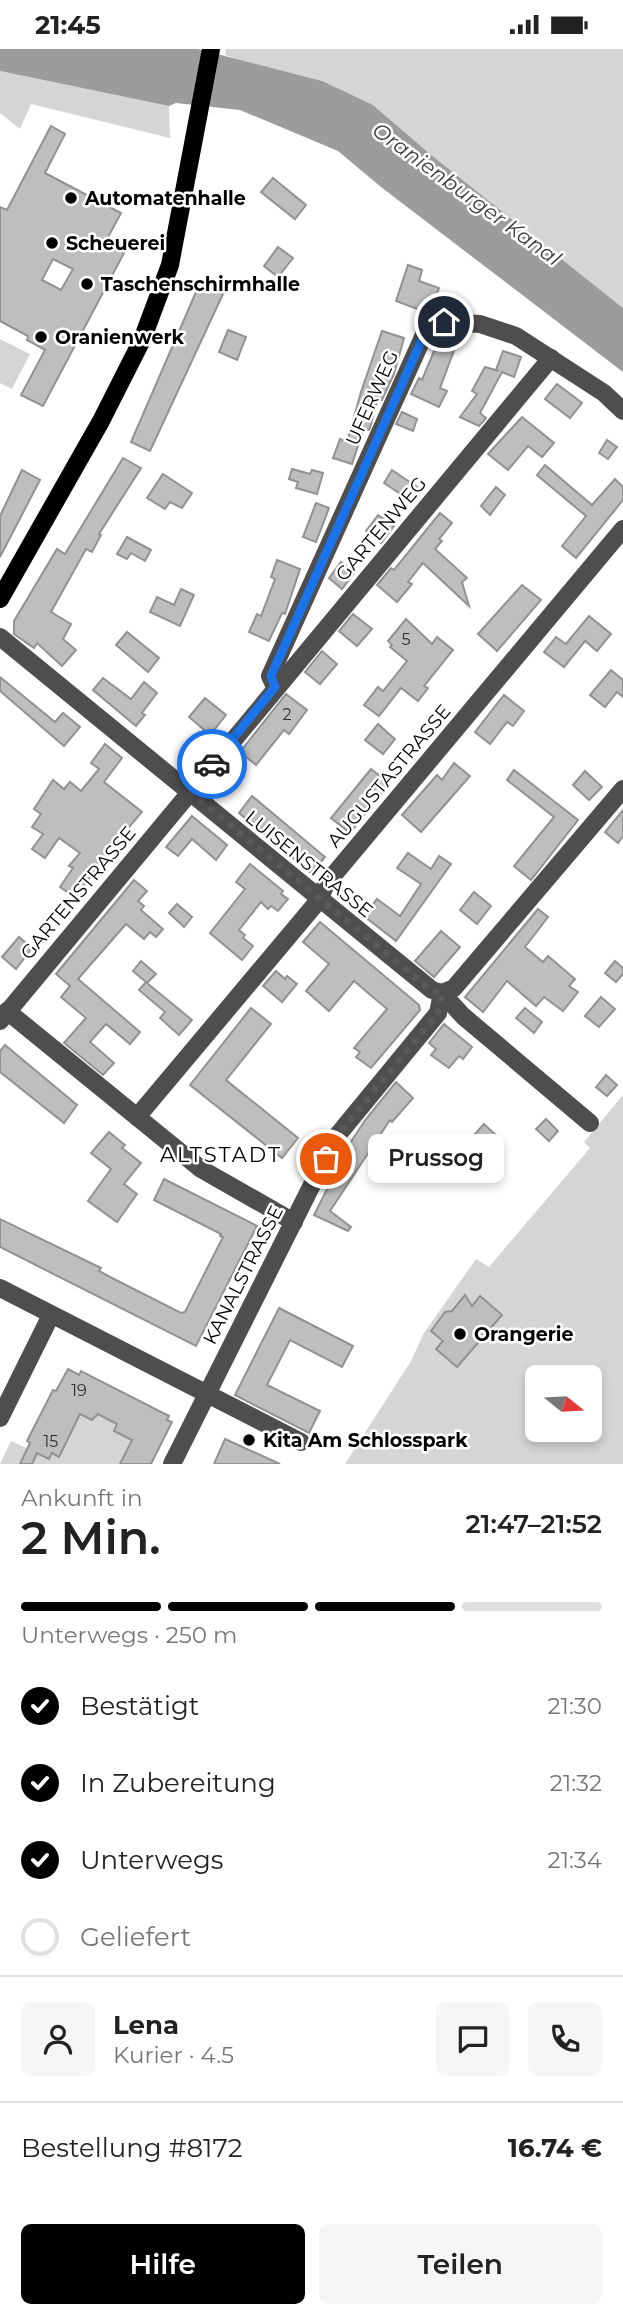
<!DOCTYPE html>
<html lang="de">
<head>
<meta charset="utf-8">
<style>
  :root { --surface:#fff; --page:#f6f6f6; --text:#222; --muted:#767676; --line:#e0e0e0; --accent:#000 }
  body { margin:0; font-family:Montserrat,sans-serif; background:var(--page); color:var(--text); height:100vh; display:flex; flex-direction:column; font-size:26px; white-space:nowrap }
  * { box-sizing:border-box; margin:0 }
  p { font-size:23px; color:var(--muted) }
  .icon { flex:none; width:38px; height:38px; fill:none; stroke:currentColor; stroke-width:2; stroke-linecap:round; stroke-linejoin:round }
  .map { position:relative; height:1415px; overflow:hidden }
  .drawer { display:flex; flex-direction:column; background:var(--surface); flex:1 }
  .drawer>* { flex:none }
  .needle { width:46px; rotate:108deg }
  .tools { position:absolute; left:525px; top:1316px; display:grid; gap:14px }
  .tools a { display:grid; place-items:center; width:77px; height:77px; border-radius:10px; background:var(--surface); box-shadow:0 4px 10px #0003; font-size:35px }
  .pin { position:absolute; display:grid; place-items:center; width:60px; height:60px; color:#fff; margin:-30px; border:4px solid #fff; border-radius:50%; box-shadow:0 2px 7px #0007 }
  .courier { position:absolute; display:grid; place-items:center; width:70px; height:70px; margin:-35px; border:5px solid #1a73e8; border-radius:50%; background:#fff; color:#222; box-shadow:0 2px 9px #0007 }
  .bubble { position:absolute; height:49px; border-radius:10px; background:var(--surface); box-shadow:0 4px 10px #0003; font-size:23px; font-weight:600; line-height:49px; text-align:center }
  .head em { font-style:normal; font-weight:600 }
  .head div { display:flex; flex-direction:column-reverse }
  .head { display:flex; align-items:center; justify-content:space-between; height:119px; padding:0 21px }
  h1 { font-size:46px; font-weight:600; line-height:52px }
  .bar { display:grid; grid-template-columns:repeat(4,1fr); gap:10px 7px; align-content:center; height:84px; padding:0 21px }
  .bar i { height:9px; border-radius:5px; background:var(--line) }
  .bar .current { background:var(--accent) }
  .bar p { grid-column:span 4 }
  .line { display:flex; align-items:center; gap:18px; padding:0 21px; border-top:2px solid var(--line) }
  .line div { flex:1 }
  .round { display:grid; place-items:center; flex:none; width:74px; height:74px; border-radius:10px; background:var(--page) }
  ol { padding:0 21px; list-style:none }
  li { display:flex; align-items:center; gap:21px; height:77px }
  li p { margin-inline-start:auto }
  li .icon { padding:7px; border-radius:50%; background:var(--accent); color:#fff; stroke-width:4 }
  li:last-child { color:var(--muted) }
  li i { width:38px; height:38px; border:4px solid var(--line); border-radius:50% }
  .primary-button { display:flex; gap:14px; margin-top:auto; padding:14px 21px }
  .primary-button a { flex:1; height:80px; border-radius:10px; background:var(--accent); color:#fff; font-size:28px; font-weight:600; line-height:80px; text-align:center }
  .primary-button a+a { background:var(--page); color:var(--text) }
  .status { display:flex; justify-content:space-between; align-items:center; height:49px; padding:0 35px; background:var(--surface); direction:ltr }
  .status svg { height:19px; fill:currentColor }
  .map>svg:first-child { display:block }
  .green { fill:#d5d5d5; fill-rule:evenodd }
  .water { fill:#9c9c9c }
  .building { fill:#bebebe; stroke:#929292; stroke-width:2; fill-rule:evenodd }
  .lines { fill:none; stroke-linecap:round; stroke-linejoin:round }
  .minor { stroke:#4e4e4e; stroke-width:18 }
  .major { stroke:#000; stroke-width:18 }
  .done { stroke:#595959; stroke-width:7; stroke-dasharray:0 12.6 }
  .route { stroke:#1a73e8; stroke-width:9 }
  .poi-dot { fill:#000; stroke:#fff; stroke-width:2.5 }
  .labels { text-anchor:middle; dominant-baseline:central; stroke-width:5; stroke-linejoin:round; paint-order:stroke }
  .number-label { font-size:16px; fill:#303030 }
  .poi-label { font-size:19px; font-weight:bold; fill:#000; stroke:#fff; text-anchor:start }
  .street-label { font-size:19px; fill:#000; stroke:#fff }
  .water-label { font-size:21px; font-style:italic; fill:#3d3d3d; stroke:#fff }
  .neighbourhood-label { font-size:21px; letter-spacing:2px; fill:#000; stroke:#fff }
</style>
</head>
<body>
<div class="status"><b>21:45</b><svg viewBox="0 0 49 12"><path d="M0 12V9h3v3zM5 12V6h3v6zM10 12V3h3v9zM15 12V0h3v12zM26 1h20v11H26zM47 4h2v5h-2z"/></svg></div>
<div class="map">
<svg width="623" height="1415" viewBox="0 0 623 1415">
  <rect width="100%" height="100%" fill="#fff"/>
  <!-- green -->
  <g class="green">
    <path d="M226 0H623V259L430 105 373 56 225 6Z"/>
    <path d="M0 22 169 57 170 89 31 55 20 80 0 64Z"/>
    <path d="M0 290 30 305 12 340 0 334Z"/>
    <path d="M623 1046V1415H345L411 1312 424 1284 476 1210 489 1218 590 1099 584 1093ZM537 1328H590V1381H537Z"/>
    <path d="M78 1359 96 1368 98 1365 118 1375 114 1382 118 1384 120 1380 138 1385 120 1415H0L11 1392 49 1409 52 1403 71 1385 72 1381 69 1379Z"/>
  </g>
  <!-- water -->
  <path class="water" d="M0 0H198L322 32 373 56 430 105 623 259V323L381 138 338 102 240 61 176 54 169 57 0 22Z"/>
  <!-- building -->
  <g class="building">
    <path d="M51 77 65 85 45 124 121 164 105 194 124 204 43 357 21 346 45 301 27 291 28 287 0 272V158L7 161ZM53 210 73 220 61 241 42 231Z"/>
    <path d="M273 129 306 156 295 170 261 143Z"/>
    <path d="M278 198 293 209 278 228 264 217Z"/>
    <path d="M408 216 422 221 419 232 439 239 430 265 396 252Z"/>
    <path d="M199 236 223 245 150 402 131 393Z"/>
    <path d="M228 281 246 288 237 311 219 303Z"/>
    <path d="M382 282 404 289 394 325 382 351 378 349 370 379 369 381 364 379 352 415 333 409 340 390 347 393 361 343Z"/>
    <path d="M439 290 456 296 440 339 447 342 439 358 411 345 419 329 422 331Z"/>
    <path d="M503 302 521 308 514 328 502 323 480 364 486 369 479 377 460 368 477 345 472 342 485 318 499 322 496 321Z"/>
    <path d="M557 335 582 354 570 369 545 350Z"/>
    <path d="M402 363 417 370 413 382 396 375Z"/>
    <path d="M522 368 554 394 542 408 528 397 508 421 488 405Z"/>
    <path d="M607 391 617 398 608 410 599 404Z"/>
    <path d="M123 409 141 419 99 485 101 486 92 503 86 500 51 563 71 575 63 590 76 601 62 617 37 594 34 599 14 585V572L57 500 65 505Z"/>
    <path d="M545 416 592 456 615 430 623 438V451L576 509 562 497 586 467 537 426Z"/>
    <path d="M292 420 310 425 312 421 323 424 317 445 296 439 298 433 289 430Z"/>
    <path d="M22 421 40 431 0 508V467Z"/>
    <path d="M392 421 417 438 408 450 384 434Z"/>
    <path d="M163 425 192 444 182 459 170 453 165 460 147 449Z"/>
    <path d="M496 438 505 446 490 466 481 457Z"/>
    <path d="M316 454 329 459 316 493 303 488Z"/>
    <path d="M440 464 452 474 439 490 442 492 435 500 467 529 462 533 469 557 423 514 408 533 412 535 397 553 377 536 391 519 394 521Z"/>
    <path d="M378 466 394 477 381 494 366 482Z"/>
    <path d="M127 488 151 501 145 512 131 504 127 510 117 505Z"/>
    <path d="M277 511 300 520 285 565 282 564 269 592 249 583 257 565 261 567 275 530 271 528Z"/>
    <path d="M341 513 355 523 342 540 329 529Z"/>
    <path d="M522 536 541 551 497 602 478 585Z"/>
    <path d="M181 540 194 546 180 577 150 563 157 548 174 556Z"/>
    <path d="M353 565 372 580 357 597 339 582Z"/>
    <path d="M589 567 611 585 597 602 585 592 564 618 544 603 556 588 566 595Z"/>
    <path d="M406 570 432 595 437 588 453 601 424 637 428 639 418 652 401 639 379 667 364 656 378 638 383 642 407 612 390 598 392 596 388 592Z"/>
    <path d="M127 583 159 609 148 623 116 596Z"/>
    <path d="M322 602 337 615 320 635 305 623Z"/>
    <path d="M611 621 623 631V648L617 643 605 658 590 646Z"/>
    <path d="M0 628 55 673 63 664 80 678 64 697 0 642Z"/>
    <path d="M103 629 131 650 144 633 157 644 142 664 145 666 136 677 93 641Z"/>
    <path d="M286 645 307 661 289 685 284 681 256 716 240 703Z"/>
    <path d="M504 646 524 662 513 677 507 673 490 695 475 683Z"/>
    <path d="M205 649 226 666 210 686 189 668Z"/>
    <path d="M378 675 395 690 383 705 365 691Z"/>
    <path d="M105 695 122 709 104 733 142 763 123 785 126 787 88 831 76 849 60 838 73 819 69 817 80 804 59 789 45 809 32 800 43 785 32 778 41 765 34 760 53 731 64 740 70 733 81 742 99 720 91 714Z"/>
    <path d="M454 714 470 727 421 783 402 766 437 726 442 731Z"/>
    <path d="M371 720 389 734 350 784 331 769Z"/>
    <path d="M514 721 578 771 531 831 514 817 554 768 507 731Z"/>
    <path d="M585 722 602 738 589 751 573 736Z"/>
    <path d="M252 747 325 808 311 824 239 764Z"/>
    <path d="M623 761V787L618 794 605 783Z"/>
    <path d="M192 767 227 796 216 811 192 790 178 807 166 798Z"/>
    <path d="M408 804 431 820 439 807 451 815 396 892 364 867 377 850 400 867 421 835 397 819Z"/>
    <path d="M250 815 283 842 281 845 288 850 278 862 271 857 268 860 261 853 239 881 245 886 243 889 253 897 242 911 210 884 245 840 236 833Z"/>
    <path d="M134 831 147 842 138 852 144 857 141 861 163 880 156 888 150 883 144 890 126 875 78 930 140 983 130 995 106 975 90 993 114 1014 103 1026 64 994 86 969 61 948 70 937 56 925Z"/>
    <path d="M474 843 491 857 477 875 460 861Z"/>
    <path d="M177 855 192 868 184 878 169 864Z"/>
    <path d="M538 860 548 868 525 898 543 913 548 907 575 930 569 937 578 943 563 962 544 948 536 957 507 932 483 963 465 948Z"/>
    <path d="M320 873 419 956 420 961 371 1019 356 1008 360 1003 354 999 387 960 354 932 329 962 306 942 329 915 303 893Z"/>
    <path d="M441 882 460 898 434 928 415 912Z"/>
    <path d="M19 888 32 899 16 920 2 908Z"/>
    <path d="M141 912 156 925 147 934 192 971 179 986 160 969 165 963 139 941 146 933 133 922Z"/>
    <path d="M615 912 623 919V925L616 933 605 924Z"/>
    <path d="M276 922 285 930 287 927 297 935 282 953 263 937Z"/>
    <path d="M601 948 615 960 599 978 585 967Z"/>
    <path d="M251 959 271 975 226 1031 298 1089 282 1109 190 1036Z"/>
    <path d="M525 959 542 973 534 984 516 969Z"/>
    <path d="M444 975 472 998 463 1010 459 1007 449 1019 431 1006 436 1000 429 994Z"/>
    <path d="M5 996 77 1056 64 1074 0 1023V1002Z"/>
    <path d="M606 1026 617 1036 607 1047 596 1038Z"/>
    <path d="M396 1033 413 1049 392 1073 390 1071 330 1162 351 1178 348 1182 314 1166 352 1091 366 1070Z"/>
    <path d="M546 1070 558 1082 549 1092 536 1080Z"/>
    <path d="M484 1075 501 1091 484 1110 466 1095Z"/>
    <path d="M109 1083 125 1096 122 1099 141 1114 124 1135 137 1145 117 1173 88 1152 111 1120 91 1104Z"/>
    <path d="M396 1104 407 1114 388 1133 378 1123Z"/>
    <path d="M164 1130 257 1177 196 1297 0 1198V1170L101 1219 99 1222 112 1229 181 1264 185 1263 223 1188 220 1187 221 1185 154 1151Z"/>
    <path d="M465 1246 472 1257 480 1247 502 1266 457 1318 436 1300 443 1292 431 1282 445 1263 452 1262Z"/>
    <path d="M279 1259 353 1297 342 1318 290 1291 267 1336 320 1362 309 1384 235 1346Z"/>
    <path d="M68 1320 79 1326 81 1322 169 1367 167 1371 172 1373 151 1415H120L132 1391 114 1382 117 1375 98 1365 92 1371 80 1365 59 1408 52 1404 49 1410 37 1404 32 1415H20L30 1394 27 1392 53 1341 56 1342Z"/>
    <path d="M225 1390 280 1415H214Z"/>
  </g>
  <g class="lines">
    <!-- minor -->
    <g class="minor">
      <path d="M0 588 432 941 442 944 463 967 590 1074"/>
      <path d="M275 638 270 627 424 286 444 273 480 275 516 287 604 344 623 362"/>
      <path d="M442 944 454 939 623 740"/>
      <path d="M7 962 201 1120 294 1173"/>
      <path d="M0 972 551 309"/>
      <path d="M137 1068 319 851 326 835 623 480"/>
      <path d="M0 1239 301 1393"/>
      <path d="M0 1369 51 1266"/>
      <path d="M172 1415 336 1088 438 964 442 944"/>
    </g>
    <!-- major -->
    <path class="major" d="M0 550 101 372 142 291 170 216 211 0"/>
  </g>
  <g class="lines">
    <!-- done -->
    <path class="done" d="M212 715 190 743 432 942 442 944 438 964 336 1088 326 1110"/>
    <!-- route -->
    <path class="route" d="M212 715 275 638 271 627 424 286 444 273"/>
  </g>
  <!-- markers -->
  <g class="poi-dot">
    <circle cx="71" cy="149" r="7"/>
    <circle cx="52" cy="194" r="7"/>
    <circle cx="87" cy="235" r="7"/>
    <circle cx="41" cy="288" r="7"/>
    <circle cx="460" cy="1285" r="7"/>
    <circle cx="249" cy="1391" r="7"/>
  </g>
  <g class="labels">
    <!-- number labels -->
    <g class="number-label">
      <text x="406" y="590">5</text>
      <text x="287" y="665">2</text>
      <text x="79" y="1341">19</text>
      <text x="51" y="1392">15</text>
    </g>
    <!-- poi labels -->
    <g class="poi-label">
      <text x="85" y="149">Automatenhalle</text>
      <text x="66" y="194">Scheuerei</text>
      <text x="101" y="235">Taschenschirmhalle</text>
      <text x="55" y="288">Oranienwerk</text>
      <text x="474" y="1285">Orangerie</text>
      <text x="263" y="1391">Kita Am Schlosspark</text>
    </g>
    <!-- street labels -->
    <g class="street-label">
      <text transform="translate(372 349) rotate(-66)">UFERWEG</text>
      <text transform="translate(381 480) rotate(-50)">GARTENWEG</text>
      <text transform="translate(389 727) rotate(-50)">AUGUSTASTRASSE</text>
      <text transform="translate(309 815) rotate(39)">LUISENSTRASSE</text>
      <text transform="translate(78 844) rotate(-50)">GARTENSTRASSE</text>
      <text transform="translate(243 1226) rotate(-63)">KANALSTRASSE</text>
    </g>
    <!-- water labels -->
    <g class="water-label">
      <text transform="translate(467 145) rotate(36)">Oranienburger Kanal</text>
    </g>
    <!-- neighbourhood labels -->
    <g class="neighbourhood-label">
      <text x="221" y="1105">ALTSTADT</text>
    </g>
  </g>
</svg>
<div class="tools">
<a><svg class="needle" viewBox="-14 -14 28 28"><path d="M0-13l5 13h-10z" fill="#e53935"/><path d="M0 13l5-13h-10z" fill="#767676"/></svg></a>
</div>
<div class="pin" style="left:326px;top:1110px;background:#ea580c"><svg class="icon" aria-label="bag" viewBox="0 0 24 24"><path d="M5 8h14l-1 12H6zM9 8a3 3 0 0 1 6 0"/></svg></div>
<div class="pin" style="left:444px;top:273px;background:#1f2937"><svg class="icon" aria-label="home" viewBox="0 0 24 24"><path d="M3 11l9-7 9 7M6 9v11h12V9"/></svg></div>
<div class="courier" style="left:212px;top:715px"><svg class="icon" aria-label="car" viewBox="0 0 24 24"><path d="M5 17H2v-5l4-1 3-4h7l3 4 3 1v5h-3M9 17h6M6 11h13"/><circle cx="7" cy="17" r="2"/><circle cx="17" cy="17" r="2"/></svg></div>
<div class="bubble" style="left:368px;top:1085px;width:136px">Prussog</div>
</div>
<section class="drawer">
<div class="head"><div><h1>2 Min.</h1><p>Ankunft in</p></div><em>21:47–21:52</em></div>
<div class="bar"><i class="current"></i><i class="current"></i><i class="current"></i><i></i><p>Unterwegs · 250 m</p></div>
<ol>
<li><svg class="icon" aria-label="check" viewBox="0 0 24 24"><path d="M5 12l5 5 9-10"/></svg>Bestätigt<p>21:30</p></li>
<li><svg class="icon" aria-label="check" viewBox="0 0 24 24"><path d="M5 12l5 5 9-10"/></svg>In Zubereitung<p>21:32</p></li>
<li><svg class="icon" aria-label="check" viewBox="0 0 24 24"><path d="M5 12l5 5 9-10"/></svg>Unterwegs<p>21:34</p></li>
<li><i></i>Geliefert</li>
</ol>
<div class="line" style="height:126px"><a class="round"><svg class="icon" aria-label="person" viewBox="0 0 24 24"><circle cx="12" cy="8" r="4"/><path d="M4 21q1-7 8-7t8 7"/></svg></a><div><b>Lena</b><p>Kurier · 4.5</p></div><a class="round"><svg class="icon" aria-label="chat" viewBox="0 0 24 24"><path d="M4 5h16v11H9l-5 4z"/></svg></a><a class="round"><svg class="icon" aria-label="phone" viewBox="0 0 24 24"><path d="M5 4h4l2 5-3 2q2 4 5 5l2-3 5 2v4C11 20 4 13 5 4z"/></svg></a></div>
<div class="line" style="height:91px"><div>Bestellung #8172</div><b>16.74 €</b></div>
<div class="primary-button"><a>Hilfe</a><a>Teilen</a></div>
</section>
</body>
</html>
